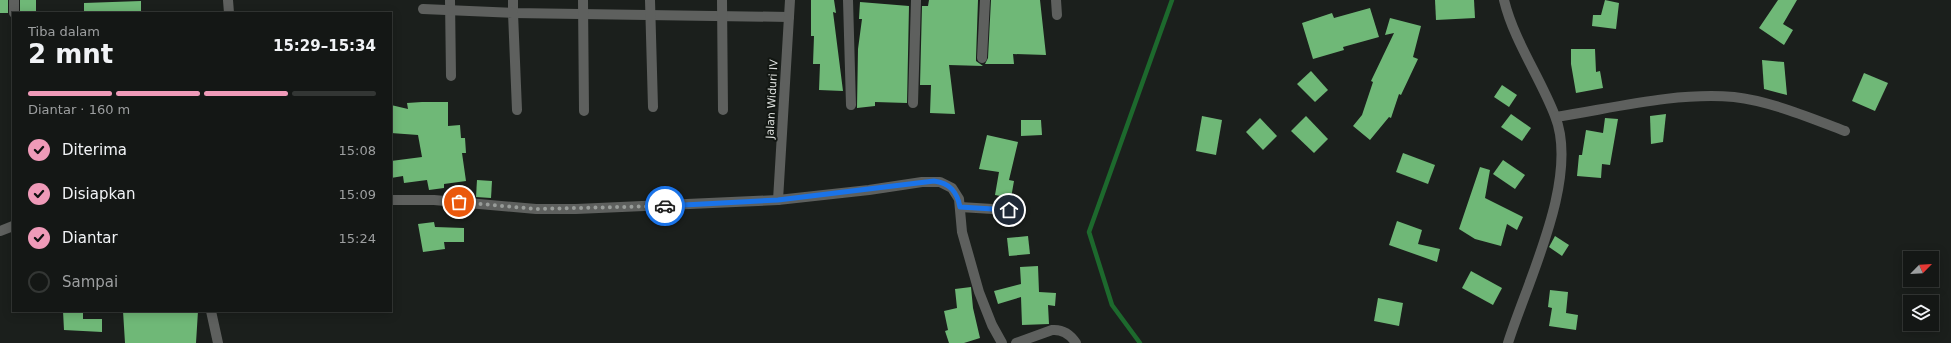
<!DOCTYPE html>
<html lang="id">
<head>
<meta charset="utf-8">
<style>
  :root { --surface:#141715; --page:#212422; --text:#f1f3f6; --muted:#9d9fa0; --line:#333634; --accent:#ef9ab8 }
  body { margin:0; font-family:"DejaVu Sans",sans-serif; background:var(--page); color:var(--text); height:100vh; display:flex; flex-direction:column; font-size:15px; white-space:nowrap }
  * { box-sizing:border-box; margin:0 }
  p { font-size:13px; color:var(--muted) }
  .icon { flex:none; width:22px; height:22px; fill:none; stroke:currentColor; stroke-width:2; stroke-linecap:round; stroke-linejoin:round }
  .map { position:relative; flex:1; overflow:hidden }
  .panel { position:absolute; left:12px; top:12px; width:380px; height:300px; display:flex; flex-direction:column; background:var(--surface); border-radius:0px; box-shadow:0 2px 10px #0003,0 0 0 1px var(--line) }
  .panel>* { flex:none }
  .needle { width:26px; rotate:66deg }
  .fabs { position:absolute; left:1903px; top:251px; display:grid; gap:8px }
  .fabs a { display:grid; place-items:center; width:36px; height:36px; border-radius:0px; background:var(--surface); box-shadow:0 2px 10px #0003,0 0 0 1px var(--line); font-size:20px }
  .pin { position:absolute; display:grid; place-items:center; width:34px; height:34px; color:#fff; margin:-17px; border:2px solid #fff; border-radius:50%; box-shadow:0 1px 4px #0007 }
  .courier { position:absolute; display:grid; place-items:center; width:40px; height:40px; margin:-20px; border:3px solid #1a73e8; border-radius:50%; background:#fff; color:#222; box-shadow:0 1px 5px #0007 }
  .summary em { font-style:normal; font-weight:600 }
  .summary div { display:flex; flex-direction:column-reverse }
  .summary { display:flex; align-items:center; justify-content:space-between; height:68px; padding:0 16px }
  h1 { font-size:26px; font-weight:600; line-height:30px }
  .bar { display:grid; grid-template-columns:repeat(4,1fr); gap:6px 4px; align-content:center; height:48px; padding:0 16px }
  .bar i { height:5px; border-radius:3px; background:var(--line) }
  .bar .active { background:var(--accent) }
  .bar p { grid-column:span 4 }
  ol { padding:0 16px; list-style:none }
  li { display:flex; align-items:center; gap:12px; height:44px }
  li p { margin-inline-start:auto }
  li .icon { padding:4px; border-radius:50%; background:var(--accent); color:#111; stroke-width:4 }
  li:last-child { color:var(--muted) }
  li i { width:22px; height:22px; border:2px solid var(--line); border-radius:50% }
  .map>svg:first-child { display:block }
  .lines { fill:none; stroke-linecap:round; stroke-linejoin:round }
  .stream { stroke:#1d692d; stroke-width:4.5 }
  .building { fill:#6fb877 }
  .street { stroke:#5e605e; stroke-width:10 }
  .done { stroke:#989c99; stroke-width:4; stroke-dasharray:0 7.2 }
  .route { stroke:#1a73e8; stroke-width:5 }
  .labels { text-anchor:middle; dominant-baseline:central; stroke-width:4; stroke-linejoin:round; paint-order:stroke }
  .street-label { font-size:11px; fill:#dcdfdc; stroke:#121612 }
</style>
</head>
<body>
<div class="map">
<svg width="1951" height="343" viewBox="0 0 1951 343">
  <rect width="100%" height="100%" fill="#1b1f1c"/>
  <g class="lines">
    <!-- stream -->
    <path class="stream" d="M1140 343 1112 305 1089 232 1172 0"/>
  </g>
  <!-- building -->
  <g class="building">
    <rect x="0" y="0" width="8" height="13"/>
    <rect x="20" y="0" width="16" height="13"/>
    <path d="M811 0H834L836 13 833 12 843 91 819 90 820 64H813L814 36H811Z"/>
    <path d="M929 0H978L976 58V61L983 66 949 65 955 114 930 113 931 85H920L922 6H928Z"/>
    <path d="M991 0H1040L1046 55 1013 54 1014 64H985L988 58Z"/>
    <path d="M1435 0H1474L1475 18 1436 20Z"/>
    <path d="M1605 0 1619 3 1616 29 1592 26 1593 15H1601Z"/>
    <path d="M1778 0H1797L1783 24 1793 30 1784 45 1759 28Z"/>
    <path d="M141 1V13H84V3Z"/>
    <path d="M860 2 909 6 907 103 875 102V106L857 108 858 49 862 19H859Z"/>
    <path d="M1370 8 1379 37 1343 47 1344 50 1313 59 1302 23 1332 13 1334 18Z"/>
    <path d="M1390 18 1421 26 1413 57 1418 59 1401 95 1399 94 1391 118 1389 117 1370 140 1353 126 1362 115 1373 82 1371 81 1394 33 1385 35Z"/>
    <path d="M1571 49H1595L1596 72 1600 71 1603 88 1576 93 1571 64Z"/>
    <path d="M1762 60 1784 62 1787 95 1764 89Z"/>
    <path d="M1311 71 1328 90 1315 102 1297 84Z"/>
    <path d="M1864 73 1888 83 1875 111 1852 101Z"/>
    <path d="M1502 85 1517 95 1509 107 1494 97Z"/>
    <path d="M422 102H448V126L460 125 461 138H465L466 153H462L466 181 444 184V188L429 190 427 180 404 183 403 176 391 178V161L422 157 418 135 391 133V105L408 109 407 103Z"/>
    <path d="M1511 114 1531 128 1522 141 1501 127Z"/>
    <path d="M1666 114 1663 142 1651 144 1650 116Z"/>
    <path d="M1202 116 1222 120 1216 155 1196 151Z"/>
    <path d="M1306 116 1328 139 1314 153 1291 131Z"/>
    <path d="M1260 118 1277 136 1263 150 1246 132Z"/>
    <path d="M1605 118 1618 119 1610 165 1602 164 1601 178 1577 176 1579 155H1582L1586 130 1603 133Z"/>
    <path d="M1021 120H1041L1042 135 1021 136Z"/>
    <path d="M987 135 1018 142 1009 180 1014 181 1011 198 995 195 999 172 979 169Z"/>
    <path d="M1403 153 1435 165 1428 184 1396 172Z"/>
    <path d="M1503 160 1525 175 1515 189 1493 174Z"/>
    <path d="M1480 167 1490 170 1485 198 1523 217 1517 230 1507 224 1501 246 1475 239 1459 229Z"/>
    <path d="M477 180 492 181 491 198 476 197Z"/>
    <path d="M1397 221 1422 230 1418 244 1440 249 1437 262 1389 245Z"/>
    <path d="M434 222 435 227 464 228V242H444L445 249 423 252 418 224Z"/>
    <path d="M1028 236 1030 254 1009 256 1007 238Z"/>
    <path d="M1555 236 1569 245 1562 256 1549 247Z"/>
    <path d="M1038 266 1039 292 1056 293 1055 306 1048 305 1049 324 1022 325 1021 297 998 304 994 291 1021 284 1020 267Z"/>
    <path d="M1471 271 1502 288 1493 305 1462 288Z"/>
    <path d="M971 287 973 308 980 338 964 343H949L945 331 948 330 944 311 957 308 955 289Z"/>
    <path d="M1550 290 1568 292 1566 313 1578 315 1576 330 1549 326 1552 308 1548 307Z"/>
    <path d="M1378 298 1403 303 1399 326 1374 321Z"/>
    <path d="M63 311H83V319H102V332L64 330Z"/>
    <path d="M123 311H198L196 343H125Z"/>
  </g>
  <g class="lines">
    <!-- street -->
    <g class="street">
      <path d="M14 0V13"/>
      <path d="M228 0 229 13"/>
      <path d="M450 0 451 76"/>
      <path d="M513 0V13L789 17"/>
      <path d="M583 0 584 111"/>
      <path d="M650 0 653 107"/>
      <path d="M722 0 723 110"/>
      <path d="M848 0 851 105"/>
      <path d="M1056 0 1057 15"/>
      <path d="M1504 0C1514 41 1540 77 1555 116 1580 178 1527 282 1508 343"/>
      <path d="M423 9 513 13 517 110"/>
      <path d="M982 58 985 0"/>
      <path d="M913 103 916 0"/>
      <path d="M1556 117C1614 108 1675 92 1734 97 1770 101 1811 118 1845 131"/>
      <path d="M391 200H434L536 209H576L778 200 869 190 922 182H940L952 188 959 199 962 232 979 292 992 325 1002 343"/>
      <path d="M778 200 790 0"/>
      <path d="M960 207 1009 210"/>
      <path d="M0 231 13 226"/>
      <path d="M211 311 218 343"/>
      <path d="M1016 343 1052 330C1063 329 1070 334 1076 343"/>
    </g>
  </g>
  <g class="lines">
    <!-- done -->
    <path class="done" d="M459 202 536 209 665 206"/>
    <!-- route -->
    <path class="route" d="M665 206 778 200 934 181C950 183 957 192 960 207L1009 210"/>
  </g>
  <g class="labels">
    <!-- street labels -->
    <g class="street-label">
      <text transform="translate(772 99) rotate(-87)">Jalan Widuri IV</text>
    </g>
  </g>
</svg>
<div class="fabs">
<a><svg class="needle" viewBox="-14 -14 28 28"><path d="M0-13l5 13h-10z" fill="#e53935"/><path d="M0 13l5-13h-10z" fill="#9d9fa0"/></svg></a>
<a><svg class="icon" aria-label="layers" viewBox="0 0 24 24"><path d="M12 4l9 5-9 5-9-5zM3 14l9 5 9-5"/></svg></a>
</div>
<div class="pin" style="left:459px;top:202px;background:#ea580c"><svg class="icon" aria-label="bag" viewBox="0 0 24 24"><path d="M5 8h14l-1 12H6zM9 8a3 3 0 0 1 6 0"/></svg></div>
<div class="pin" style="left:1009px;top:210px;background:#1f2937"><svg class="icon" aria-label="home" viewBox="0 0 24 24"><path d="M3 11l9-7 9 7M6 9v11h12V9"/></svg></div>
<div class="courier" style="left:665px;top:206px"><svg class="icon" aria-label="car" viewBox="0 0 24 24"><path d="M5 17H2v-5l4-1 3-4h7l3 4 3 1v5h-3M9 17h6M6 11h13"/><circle cx="7" cy="17" r="2"/><circle cx="17" cy="17" r="2"/></svg></div>
<section class="panel">
<div class="summary"><div><h1>2 mnt</h1><p>Tiba dalam</p></div><em>15:29–15:34</em></div>
<div class="bar"><i class="active"></i><i class="active"></i><i class="active"></i><i></i><p>Diantar · 160 m</p></div>
<ol>
<li><svg class="icon" aria-label="check" viewBox="0 0 24 24"><path d="M5 12l5 5 9-10"/></svg>Diterima<p>15:08</p></li>
<li><svg class="icon" aria-label="check" viewBox="0 0 24 24"><path d="M5 12l5 5 9-10"/></svg>Disiapkan<p>15:09</p></li>
<li><svg class="icon" aria-label="check" viewBox="0 0 24 24"><path d="M5 12l5 5 9-10"/></svg>Diantar<p>15:24</p></li>
<li><i></i>Sampai</li>
</ol>
</section>
</div>
</body>
</html>
